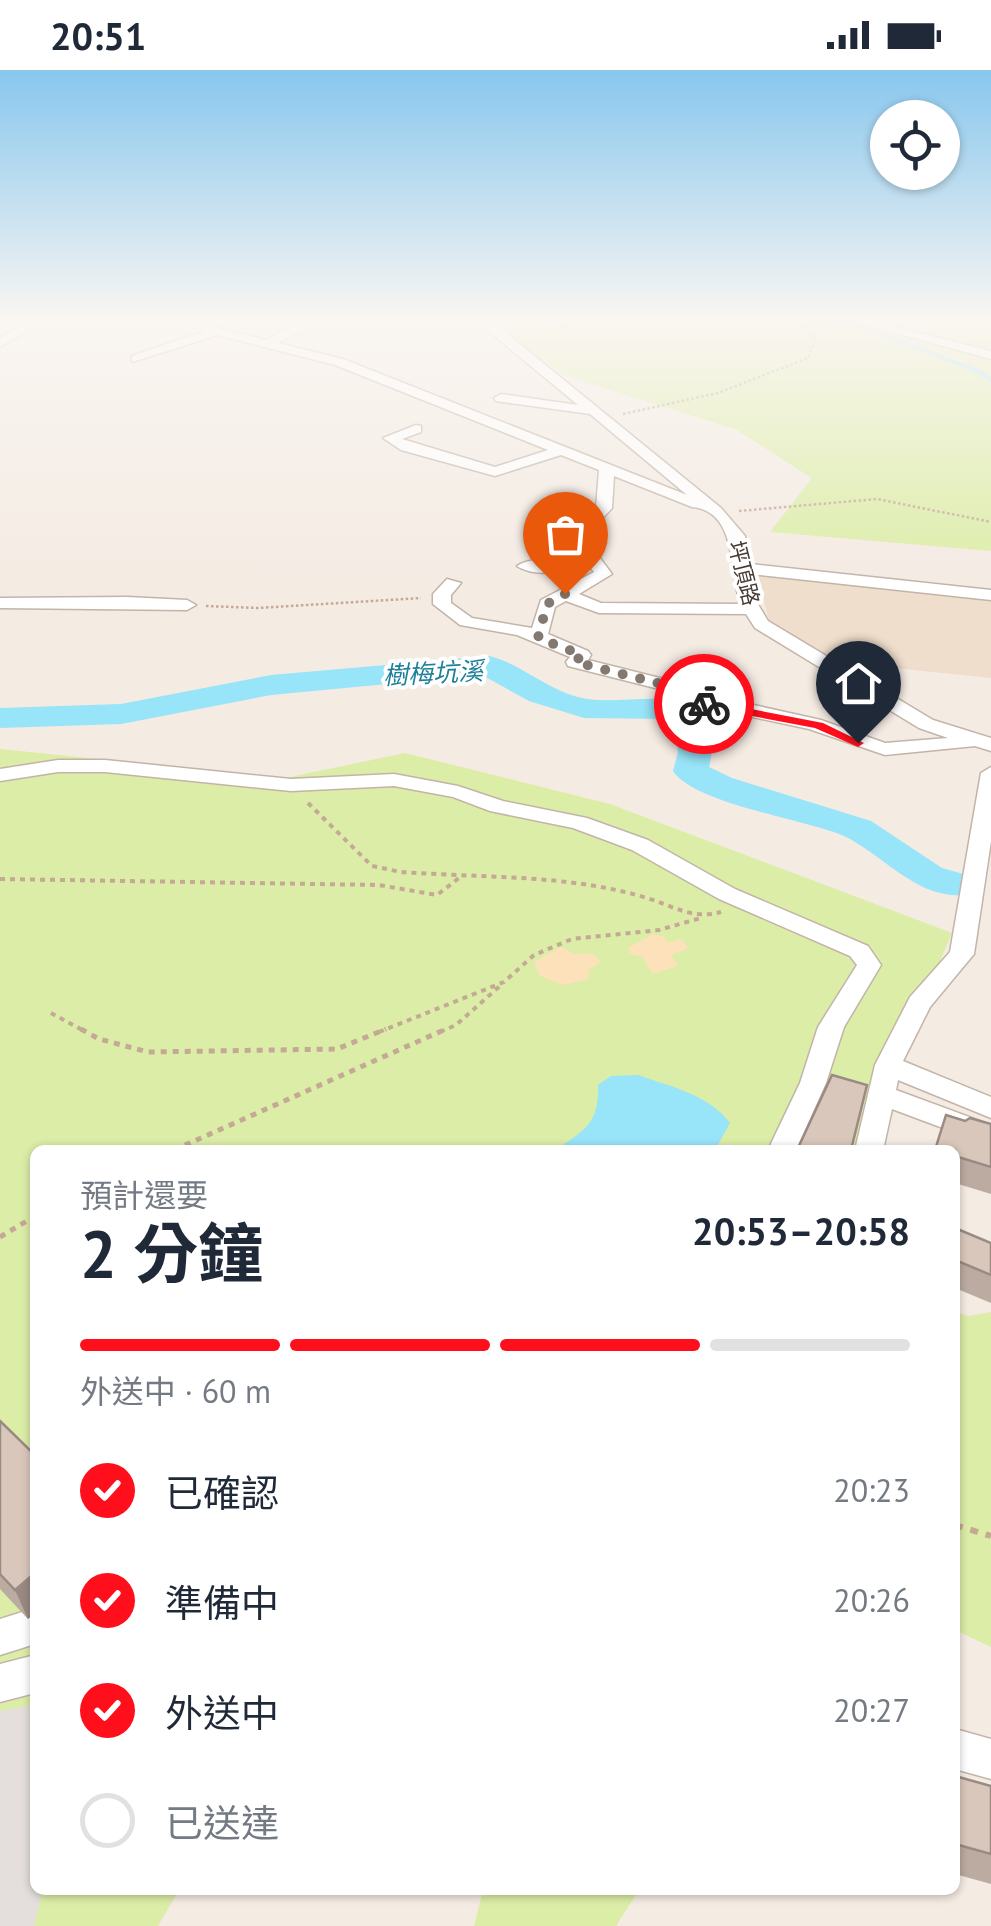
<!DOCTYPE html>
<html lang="zh-TW">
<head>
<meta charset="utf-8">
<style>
  :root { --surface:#fff; --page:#f6f6f7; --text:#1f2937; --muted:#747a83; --line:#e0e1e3; --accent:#ff0f1c }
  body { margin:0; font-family:"PT Sans","Noto Sans TC",sans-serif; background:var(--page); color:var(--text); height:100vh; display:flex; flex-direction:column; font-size:38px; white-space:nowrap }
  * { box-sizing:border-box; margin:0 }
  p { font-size:32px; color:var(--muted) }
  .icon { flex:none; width:55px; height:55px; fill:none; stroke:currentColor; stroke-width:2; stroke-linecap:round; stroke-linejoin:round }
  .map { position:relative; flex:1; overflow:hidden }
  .side { position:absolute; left:30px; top:1075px; width:930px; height:750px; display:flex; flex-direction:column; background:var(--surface); border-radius:15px; box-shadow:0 2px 8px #0004 }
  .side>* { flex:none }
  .tools { position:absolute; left:870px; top:30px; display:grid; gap:20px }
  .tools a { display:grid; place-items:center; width:90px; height:90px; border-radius:50%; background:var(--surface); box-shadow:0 2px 8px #0004; font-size:50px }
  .pin { position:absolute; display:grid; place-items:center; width:85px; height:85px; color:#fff; margin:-102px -42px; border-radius:50% 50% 50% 0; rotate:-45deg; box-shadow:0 0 10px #0007 }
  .pin .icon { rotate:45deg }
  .courier { position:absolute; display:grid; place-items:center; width:100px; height:100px; margin:-50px; border:8px solid #ff0f1c; border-radius:50%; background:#fff; color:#222; box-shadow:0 2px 12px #0007 }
  .headline em { font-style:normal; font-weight:700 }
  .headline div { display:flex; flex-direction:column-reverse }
  .headline { display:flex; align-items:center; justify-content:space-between; height:170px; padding:0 50px }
  h1 { font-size:65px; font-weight:700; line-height:75px }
  .bar { display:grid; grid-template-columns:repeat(4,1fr); gap:15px 10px; align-content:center; height:120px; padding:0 50px }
  .bar i { height:12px; border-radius:8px; background:var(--line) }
  .bar .on { background:var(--accent) }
  .bar p { grid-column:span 4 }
  ol { padding:0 50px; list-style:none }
  li { display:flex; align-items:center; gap:30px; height:110px }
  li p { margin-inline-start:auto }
  li .icon { padding:10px; border-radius:50%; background:var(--accent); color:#fff; stroke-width:4 }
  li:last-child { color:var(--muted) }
  li i { width:55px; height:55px; border:5px solid var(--line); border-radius:50% }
  .status { display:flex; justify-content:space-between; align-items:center; height:70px; padding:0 50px; background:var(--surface); direction:ltr }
  .status svg { height:28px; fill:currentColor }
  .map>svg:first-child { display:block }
  .education { fill:#efdecc }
  .green { fill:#dceda7 }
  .sand { fill:#fde1ba }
  .parking { fill:#e4dfdd }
  .water { fill:#98e4f8 }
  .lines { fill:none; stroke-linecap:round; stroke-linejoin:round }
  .stream { stroke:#98e4f8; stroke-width:4 }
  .river { fill:#98e4f8; fill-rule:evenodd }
  .minor-casing { stroke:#c3b4a8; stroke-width:3 }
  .path-far3 { stroke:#c4a995; stroke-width:2.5; stroke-dasharray:2.5 2.5; stroke-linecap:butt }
  .path-far2 { stroke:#c4a995; stroke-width:4; stroke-dasharray:5 5; stroke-linecap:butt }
  .path-far1 { stroke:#c4a995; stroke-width:5; stroke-dasharray:6 6; stroke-linecap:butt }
  .path { stroke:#c4a995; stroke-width:6; stroke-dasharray:8 8; stroke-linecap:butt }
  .minor { fill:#fff; fill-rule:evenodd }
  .wall { fill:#bbaba1 }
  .shaded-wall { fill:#998b83 }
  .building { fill:#dac7bb; stroke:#998b83; stroke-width:2.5 }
  .route { fill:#ff0f1c }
  .done { stroke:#837971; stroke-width:10; stroke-dasharray:0 18 }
  .labels { text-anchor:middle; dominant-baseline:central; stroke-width:8; stroke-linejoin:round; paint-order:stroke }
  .far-street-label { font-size:22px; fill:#463b33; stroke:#fff }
  .far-water-label { font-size:25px; font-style:italic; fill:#1e7f9b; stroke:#fff }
</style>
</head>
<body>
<div class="status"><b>20:51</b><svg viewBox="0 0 49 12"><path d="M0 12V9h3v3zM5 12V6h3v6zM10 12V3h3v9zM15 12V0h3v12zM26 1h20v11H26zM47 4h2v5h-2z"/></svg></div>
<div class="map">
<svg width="991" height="1856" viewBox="0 0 991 1856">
  <rect width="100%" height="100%" fill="#f4ebe3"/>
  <!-- education -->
  <path class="education" d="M756 500 991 528V608L835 592 769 551Z"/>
  <!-- green -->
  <g class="green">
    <path d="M489 251H528L548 258 587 251H991V481L770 462 812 408 735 359 566 306Z"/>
    <path d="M0 679 285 708 405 683 610 734 952 863 861 1080H35V1820H179L158 1856H0Z"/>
    <path d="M955 1242 969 1246 991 1242V1577L955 1560Z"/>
    <path d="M483 1820H639L616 1856H474Z"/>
  </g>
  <!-- sand -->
  <g class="sand">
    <path d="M653 864 664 867 668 873 681 869 689 878 671 885 678 896 652 904 643 887 630 884 628 878Z"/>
    <path d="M561 877 574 884H594L601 892 590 899 588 909 564 915 540 906 534 892Z"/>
  </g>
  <!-- parking -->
  <path class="parking" d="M35 1635V1820H43L34 1856H0V1641Z"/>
  <!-- water -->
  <path class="water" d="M638 1005C671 1017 708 1024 730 1053L715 1080H555C585 1060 599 1054 598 1015L611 1006Z"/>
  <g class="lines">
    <!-- stream -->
    <path class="stream" d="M814 251 850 252 978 301 991 310"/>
    <!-- river -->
    <path class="river" d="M489 586C520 593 547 620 582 628 631 639 733 599 709 697L732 708 871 751 942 798 974 807 979 815 974 823C922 836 886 786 844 766 804 749 695 734 673 701L678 682 674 652 668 649 584 648 529 631 482 605 271 625 121 654 0 658V638L121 634 271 605Z"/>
    <!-- minor casing -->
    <g class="minor-casing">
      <g id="minor">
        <path d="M30 251H44L0 277V268Z"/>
        <path d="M172 251H190L266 270 297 253H305V259L278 273 343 289 687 425 590 344 496 331 494 328 501 324 578 335 486 259 471 251 494 253 721 438 745 466 750 494 991 520V530L751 504 756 531 768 551 933 650 991 668V681L975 676 885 685 809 659 686 633 669 627 667 621 568 596 566 592 570 587 517 565 460 555 433 534V524L447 509 461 513 451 525V533L472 548 532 558 541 530 594 502 588 494C568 502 535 508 517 496 533 485 561 493 581 485L574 475 576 459 596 437 599 400 561 385 495 406 401 380 383 368 416 355 421 356V362L402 369 495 397 548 380 335 295 218 265 132 292V286L205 261ZM614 406 692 437C737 441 730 501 740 534L601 533 579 524 612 504 590 475 592 460 612 438ZM566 531 599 543 746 544 755 558 919 658 948 668 885 673 821 650 686 620 684 614 588 590 591 585 588 581 548 564 555 537Z"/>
        <path d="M427 251H443L444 252 438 256Z"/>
        <path d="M537 251H569L563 255Z"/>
        <path d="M852 251H870L991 281V289Z"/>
        <path d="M127 527 187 530 196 535 187 540 0 538V528Z"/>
        <path d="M58 690H105L291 709 394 704 458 716 503 731 587 748 648 770 735 819 868 876 881 895 844 957 826 1013 796 1080H768L800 1013 818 957 857 895 850 886 719 829 632 780 573 758 490 741 453 727 394 716 291 721 105 702H58L0 711V699Z"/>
        <path d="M991 697V771L974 884 930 937 903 991 991 1027V1048L898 1010 896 1020 991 1055V1076L892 1039 883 1080H855L875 995 910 927 950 882 981 703Z"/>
        <path d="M35 1538V1574L0 1585V1549Z"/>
        <path d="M35 1585V1623L0 1632V1594Z"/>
        <path d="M955 1659 991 1669V1709L955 1699Z"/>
      </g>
    </g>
    <!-- path-far3 -->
    <g class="path-far3">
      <path d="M623 344 718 323 808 288 815 268 803 255 816 253"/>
      <path d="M739 441 877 429 991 452"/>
      <path d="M206 536 258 538 421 528"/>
    </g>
    <!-- path-far2 -->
    <g class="path-far2">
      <path d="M308 733 372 796 401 802C481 808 569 804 647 828 673 836 693 850 721 842"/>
      <path d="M0 809 379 815 437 825 459 808"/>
      <path d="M51 943 86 962"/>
      <path d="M379 962 504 912 534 885 572 869 659 860 701 848"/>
      <path d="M440 962 456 955 501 915"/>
    </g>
    <!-- path-far1 -->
    <g class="path-far1">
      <path d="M81 959 99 969 148 982 337 979 386 959"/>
      <path d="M174 1080 446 959"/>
      <path d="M0 1167 35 1146"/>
    </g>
    <!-- path -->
    <path class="path" d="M955 1455 991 1466"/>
    <!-- minor -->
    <use href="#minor" class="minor"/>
  </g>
  <!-- wall -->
  <g class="wall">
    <path d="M965 1051 991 1054V1124L955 1113V1080Z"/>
    <path d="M955 1158 991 1173V1233L955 1218Z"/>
    <path d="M0 1351 35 1385V1543L28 1549 0 1519Z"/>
    <path d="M955 1706 991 1716V1814L955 1804Z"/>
  </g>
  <!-- shaded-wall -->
  <path class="shaded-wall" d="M35 1503V1543L28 1549 15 1520Z"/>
  <!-- building -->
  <g class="building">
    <path d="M832 1005 867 1015 851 1080H797Z"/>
    <path d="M946 1045 965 1051 970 1048 991 1054V1097L955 1086V1080H935Z"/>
    <path d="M955 1158 991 1173V1205L955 1190Z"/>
    <path d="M0 1351 35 1385V1503L15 1520 0 1504Z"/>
    <path d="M955 1706 991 1716V1784L955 1774Z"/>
  </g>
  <!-- sky -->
  <linearGradient id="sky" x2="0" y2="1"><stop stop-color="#88c7ee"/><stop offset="0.49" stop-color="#faf6f2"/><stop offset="1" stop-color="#faf6f2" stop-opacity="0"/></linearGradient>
  <rect width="991" height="510" fill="url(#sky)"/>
  <!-- route -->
  <path class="route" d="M704 630 823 653 864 673 858 677 815 658 699 636V631Z"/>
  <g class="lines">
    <!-- done -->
    <path class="done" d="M565 524 547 534 538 568 582 585 575 592 677 618 676 623 704 634"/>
  </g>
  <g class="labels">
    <!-- far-street labels -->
    <g class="far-street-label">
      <text transform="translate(744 503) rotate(76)">坪頂路</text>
    </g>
    <!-- far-water labels -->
    <g class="far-water-label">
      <text transform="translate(433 603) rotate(-3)">樹梅坑溪</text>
    </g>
  </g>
</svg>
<div class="tools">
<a><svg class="icon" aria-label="locate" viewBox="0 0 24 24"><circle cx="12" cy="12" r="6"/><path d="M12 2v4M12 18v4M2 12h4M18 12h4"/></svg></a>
</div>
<div class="pin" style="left:565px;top:524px;background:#ea580c"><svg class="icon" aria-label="bag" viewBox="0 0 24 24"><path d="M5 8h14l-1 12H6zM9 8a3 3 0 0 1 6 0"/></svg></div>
<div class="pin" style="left:858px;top:673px;background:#1f2937"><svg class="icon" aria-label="home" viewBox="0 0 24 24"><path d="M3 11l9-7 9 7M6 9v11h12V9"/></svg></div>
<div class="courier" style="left:704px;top:634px"><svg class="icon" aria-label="bike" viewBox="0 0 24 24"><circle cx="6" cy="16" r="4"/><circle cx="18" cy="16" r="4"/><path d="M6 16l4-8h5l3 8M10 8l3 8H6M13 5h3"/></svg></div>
<section class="side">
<div class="headline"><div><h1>2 分鐘</h1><p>預計還要</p></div><em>20:53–20:58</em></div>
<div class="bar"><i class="on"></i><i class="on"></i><i class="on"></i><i></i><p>外送中 · 60 m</p></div>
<ol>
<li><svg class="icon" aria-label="check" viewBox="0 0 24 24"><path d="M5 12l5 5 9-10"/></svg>已確認<p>20:23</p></li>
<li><svg class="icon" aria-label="check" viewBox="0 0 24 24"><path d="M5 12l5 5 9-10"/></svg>準備中<p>20:26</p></li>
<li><svg class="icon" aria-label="check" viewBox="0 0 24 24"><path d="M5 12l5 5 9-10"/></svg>外送中<p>20:27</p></li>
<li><i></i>已送達</li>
</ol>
</section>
</div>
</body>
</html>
